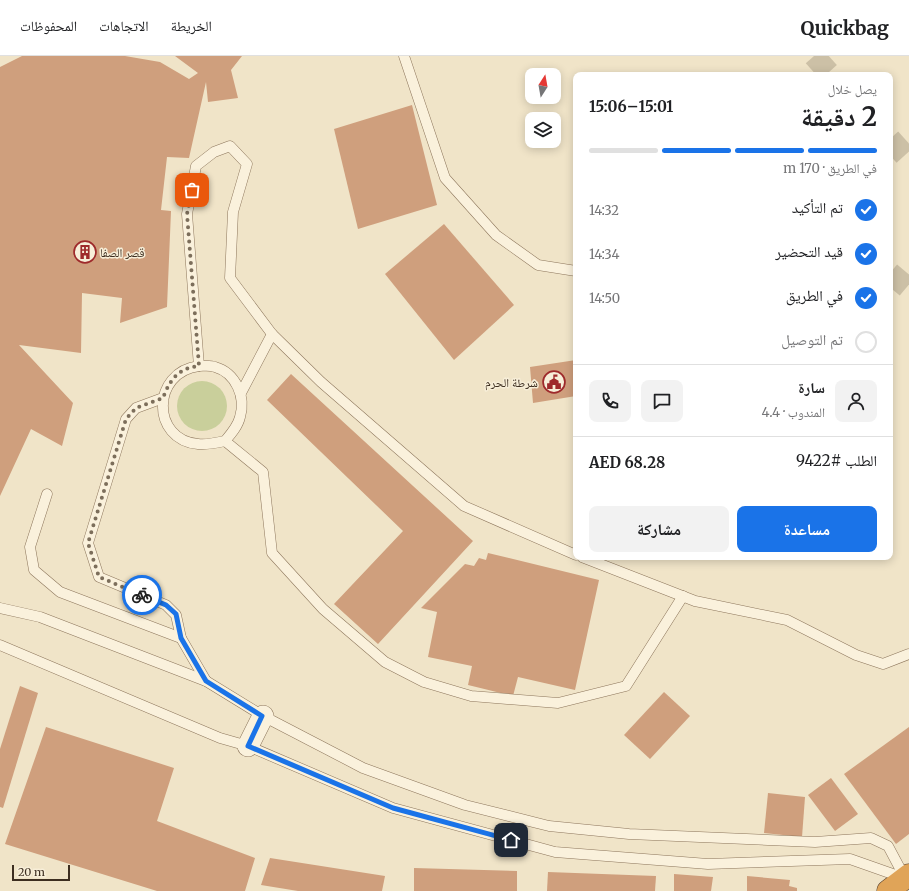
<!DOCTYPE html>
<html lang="ar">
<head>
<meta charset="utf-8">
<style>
  :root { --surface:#fff; --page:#f2f2f2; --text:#202124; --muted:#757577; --line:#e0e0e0; --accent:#1a73e8 }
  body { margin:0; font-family:Merriweather,"Noto Naskh Arabic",serif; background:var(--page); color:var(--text); direction:rtl; height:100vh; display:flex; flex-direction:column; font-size:15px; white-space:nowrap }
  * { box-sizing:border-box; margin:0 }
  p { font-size:13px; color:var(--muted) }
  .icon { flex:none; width:22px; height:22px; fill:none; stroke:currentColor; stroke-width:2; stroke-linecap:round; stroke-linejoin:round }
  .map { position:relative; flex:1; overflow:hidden; direction:ltr }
  .side { position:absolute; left:573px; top:16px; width:320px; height:488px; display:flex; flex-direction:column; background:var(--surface); border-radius:8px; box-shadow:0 2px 10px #0003; direction:rtl }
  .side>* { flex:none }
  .needle { width:26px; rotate:11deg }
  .controls { position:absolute; left:525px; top:12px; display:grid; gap:8px }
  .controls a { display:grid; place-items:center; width:36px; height:36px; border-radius:8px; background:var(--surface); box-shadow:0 2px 10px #0003; font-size:20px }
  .scale { position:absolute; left:12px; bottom:10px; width:58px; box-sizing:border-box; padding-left:4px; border:2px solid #3d2e20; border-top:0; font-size:11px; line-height:14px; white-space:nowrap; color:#3d2e20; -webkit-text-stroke:3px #f7eed8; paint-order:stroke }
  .pin { position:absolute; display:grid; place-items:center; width:34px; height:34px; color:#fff; margin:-17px; border-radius:8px; box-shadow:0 2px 6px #0006 }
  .courier { position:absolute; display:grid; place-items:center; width:40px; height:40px; margin:-20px; border:3px solid #1a73e8; border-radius:50%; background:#fff; color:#222; box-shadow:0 1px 5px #0007 }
  .headline em { font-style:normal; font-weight:700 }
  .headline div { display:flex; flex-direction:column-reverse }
  .headline { display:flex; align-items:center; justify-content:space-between; height:68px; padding:0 16px }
  h1 { font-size:26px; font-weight:700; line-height:30px }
  .bar { display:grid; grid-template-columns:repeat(4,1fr); gap:6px 4px; align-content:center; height:48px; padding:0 16px }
  .bar i { height:5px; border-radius:3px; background:var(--line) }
  .bar .active { background:var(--accent) }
  .bar p { grid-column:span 4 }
  .line { display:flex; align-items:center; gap:10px; padding:0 16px; border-top:1px solid var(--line) }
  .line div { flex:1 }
  .round { display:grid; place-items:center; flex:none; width:42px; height:42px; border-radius:8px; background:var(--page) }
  ol { padding:0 16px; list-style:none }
  li { display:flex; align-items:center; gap:12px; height:44px }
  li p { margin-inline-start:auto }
  li .icon { padding:4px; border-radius:50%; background:var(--accent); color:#fff; stroke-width:4 }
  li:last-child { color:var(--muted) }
  li i { width:22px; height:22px; border:2px solid var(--line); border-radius:50% }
  .action { display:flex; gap:8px; margin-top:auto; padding:8px 16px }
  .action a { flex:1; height:46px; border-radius:8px; background:var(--accent); color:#fff; font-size:16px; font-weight:700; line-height:46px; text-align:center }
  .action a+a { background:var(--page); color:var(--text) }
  header { display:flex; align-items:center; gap:24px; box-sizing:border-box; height:56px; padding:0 20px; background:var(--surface); border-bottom:1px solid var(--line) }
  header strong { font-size:19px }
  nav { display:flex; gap:22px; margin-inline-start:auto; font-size:14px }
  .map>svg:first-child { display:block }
  .green { fill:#c9cf9b }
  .building { fill:#cf9f7d }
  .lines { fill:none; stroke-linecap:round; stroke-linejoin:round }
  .secondary-tunnel { stroke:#ccc0a6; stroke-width:22; stroke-dasharray:22 11; stroke-linecap:butt }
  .lane-casing { stroke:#8d765c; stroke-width:11 }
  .street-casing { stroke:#8d765c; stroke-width:22 }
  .highway-casing { stroke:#5b4430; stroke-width:23 }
  .lane { stroke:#faf1dc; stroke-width:10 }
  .street { stroke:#faf1dc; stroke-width:21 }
  .highway { stroke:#e0a458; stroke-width:22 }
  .done { stroke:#7c6e5b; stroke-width:4; stroke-dasharray:0 7.2 }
  .route { stroke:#1a73e8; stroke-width:5 }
  .labels { text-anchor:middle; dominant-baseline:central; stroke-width:3; stroke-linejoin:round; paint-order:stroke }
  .poi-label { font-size:12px; fill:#3d2e20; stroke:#f7eed8; text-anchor:start }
</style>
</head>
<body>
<header>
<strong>Quickbag</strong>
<nav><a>الخريطة</a><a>الاتجاهات</a><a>المحفوظات</a></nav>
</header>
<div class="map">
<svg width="909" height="835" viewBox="0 0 909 835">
  <rect width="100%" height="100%" fill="#f0e4c8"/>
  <!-- green -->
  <circle class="green" cx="202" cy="350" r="25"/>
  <!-- building -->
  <g class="building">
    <path d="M22 0H125L160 6 189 23 198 17 175 0H242L231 14 238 42 208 46 206 26 189 102 167 101 161 154 171 155 167 251 120 267 122 242 82 237 81 297 19 289 73 347 62 390 31 373 0 440V11Z"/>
    <path d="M412 49 437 149 358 173 334 73Z"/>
    <path d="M444 168 514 249 454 304 385 218Z"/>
    <path d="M576 304V340L533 347 530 311Z"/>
    <path d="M291 318 473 485 378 588 334 548 403 475 267 344Z"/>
    <path d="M488 497 599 524 575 634 518 621 513 640 468 629 472 610 428 601 437 556 421 552 465 508 474 510 479 502 486 504Z"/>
    <path d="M20 630 38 637 3 752 0 751V693Z"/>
    <path d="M664 636 690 660 650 703 624 679Z"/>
    <path d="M46 671 174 712 157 765 255 802 245 835H157L5 788Z"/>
    <path d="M909 671V778L896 788 844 718Z"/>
    <path d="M831 722 858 758 835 775 808 739Z"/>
    <path d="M768 737 805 741 802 781 764 777Z"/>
    <path d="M270 802 385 820 382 835H298L261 829Z"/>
    <path d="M414 812 517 815V835H414Z"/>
    <path d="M548 816 656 820 655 835H547Z"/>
    <path d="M674 818 713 821 711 835H674Z"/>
    <path d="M747 820 790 824 789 830 797 832V835H747Z"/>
  </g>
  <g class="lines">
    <!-- secondary-tunnel -->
    <g class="secondary-tunnel">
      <path d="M814 0 831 19"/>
      <path d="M890 83 909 104"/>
      <path d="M890 217 909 233"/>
    </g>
    <!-- lane casing -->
    <g class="lane-casing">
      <g id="lane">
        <path d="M404 0 445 122 496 179 538 209 576 215"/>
        <path d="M199 310 187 158 196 110 214 96 230 90 247 108 233 156 230 222 272 278 321 326 464 450 576 499"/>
        <path d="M199 310C204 310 210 309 215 311 236 317 246 341 240 361 238 370 231 378 225 385 216 387 207 389 198 388 151 384 151 316 199 310Z"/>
        <path d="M241 337 272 278"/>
        <path d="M163 342 136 352 126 363 88 487 99 521 166 549 176 559 181 582"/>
        <path d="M225 385 263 416 272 497 323 553 385 606 424 626 471 640 558 647 626 630 683 540"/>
        <path d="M47 438 30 491 34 514 60 536 181 582 206 625"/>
        <path d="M582 501 695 545 787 564 856 599 883 608 909 598"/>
        <path d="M0 552 40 561 206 625 263 660 363 712 465 749 549 770 629 778 815 786 871 782 888 790 905 822"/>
        <path d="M0 589 220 682 248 690 393 752 555 796 708 808 850 803 904 822"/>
      </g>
    </g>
    <!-- street casing -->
    <g class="street-casing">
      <path id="street" d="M248 690 263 660"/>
    </g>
    <!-- highway casing -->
    <g class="highway-casing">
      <path id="highway" d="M888 835 909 819"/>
    </g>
    <!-- lane -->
    <use href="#lane" class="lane"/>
    <!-- street -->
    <use href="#street" class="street"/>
    <!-- highway -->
    <use href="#highway" class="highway"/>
  </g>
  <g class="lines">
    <!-- done -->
    <path class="done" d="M142 539 99 521 88 487 126 363 136 352 163 342C170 323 179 312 199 310L187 158 192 134"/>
    <!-- route -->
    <path class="route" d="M142 539 166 549 176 558 181 582 206 625 262 660 248 690 393 752 511 784"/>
  </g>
  <!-- icons -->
  <defs>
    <g id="building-ring" transform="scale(1.15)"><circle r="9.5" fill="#f7eed8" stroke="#9e2a2b" stroke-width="1.5"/><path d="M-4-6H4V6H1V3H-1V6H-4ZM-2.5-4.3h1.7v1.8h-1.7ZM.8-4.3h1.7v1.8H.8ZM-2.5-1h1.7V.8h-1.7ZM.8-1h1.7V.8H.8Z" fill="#9e2a2b"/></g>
    <g id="civic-ring" transform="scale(1.15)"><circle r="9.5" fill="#f7eed8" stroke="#9e2a2b" stroke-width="1.5"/><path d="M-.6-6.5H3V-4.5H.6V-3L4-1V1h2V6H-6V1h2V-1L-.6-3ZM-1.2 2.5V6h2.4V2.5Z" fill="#9e2a2b"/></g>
  </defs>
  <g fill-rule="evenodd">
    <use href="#building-ring" x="85" y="196"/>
    <use href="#civic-ring" x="554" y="326"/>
  </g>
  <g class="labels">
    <!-- poi labels -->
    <g class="poi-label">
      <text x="100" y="196">قصر الصفا</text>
      <text x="538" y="326" text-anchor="end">شرطة الحرم</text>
    </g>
  </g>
</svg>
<div class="controls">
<a><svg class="needle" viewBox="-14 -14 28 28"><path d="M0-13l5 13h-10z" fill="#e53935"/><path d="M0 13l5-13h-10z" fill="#757577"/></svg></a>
<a><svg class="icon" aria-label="layers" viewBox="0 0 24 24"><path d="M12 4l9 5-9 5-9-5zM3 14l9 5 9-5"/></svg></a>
</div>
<div class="scale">20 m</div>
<div class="pin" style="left:192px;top:134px;background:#ea580c"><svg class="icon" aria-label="bag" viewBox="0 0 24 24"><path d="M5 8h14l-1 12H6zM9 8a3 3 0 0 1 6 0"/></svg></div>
<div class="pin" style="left:511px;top:784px;background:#1f2937"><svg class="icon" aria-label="home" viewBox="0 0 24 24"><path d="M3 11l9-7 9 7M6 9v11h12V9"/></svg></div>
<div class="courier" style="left:142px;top:539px"><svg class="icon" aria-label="bike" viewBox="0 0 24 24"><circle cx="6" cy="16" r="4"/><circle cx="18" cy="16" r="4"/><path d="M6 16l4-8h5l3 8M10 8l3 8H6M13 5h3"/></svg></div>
<section class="side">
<div class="headline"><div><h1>2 دقيقة</h1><p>يصل خلال</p></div><em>15:01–15:06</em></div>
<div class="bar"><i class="active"></i><i class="active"></i><i class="active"></i><i></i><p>في الطريق · 170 m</p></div>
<ol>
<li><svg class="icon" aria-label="check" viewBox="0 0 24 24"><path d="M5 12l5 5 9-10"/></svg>تم التأكيد<p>14:32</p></li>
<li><svg class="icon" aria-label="check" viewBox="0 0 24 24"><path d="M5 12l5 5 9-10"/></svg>قيد التحضير<p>14:34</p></li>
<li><svg class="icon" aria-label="check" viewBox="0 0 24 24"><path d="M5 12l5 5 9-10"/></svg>في الطريق<p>14:50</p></li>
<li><i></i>تم التوصيل</li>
</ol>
<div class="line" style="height:72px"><a class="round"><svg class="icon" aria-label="person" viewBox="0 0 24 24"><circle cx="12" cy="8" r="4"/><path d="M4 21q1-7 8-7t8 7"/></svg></a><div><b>سارة</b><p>المندوب · 4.4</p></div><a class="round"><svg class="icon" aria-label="chat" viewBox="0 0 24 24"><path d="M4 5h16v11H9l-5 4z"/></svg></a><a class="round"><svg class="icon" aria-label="phone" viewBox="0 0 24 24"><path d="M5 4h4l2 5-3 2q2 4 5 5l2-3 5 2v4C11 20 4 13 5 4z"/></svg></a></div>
<div class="line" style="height:52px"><div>الطلب #9422</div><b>AED 68.28</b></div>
<div class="action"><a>مساعدة</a><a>مشاركة</a></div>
</section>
</div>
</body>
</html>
